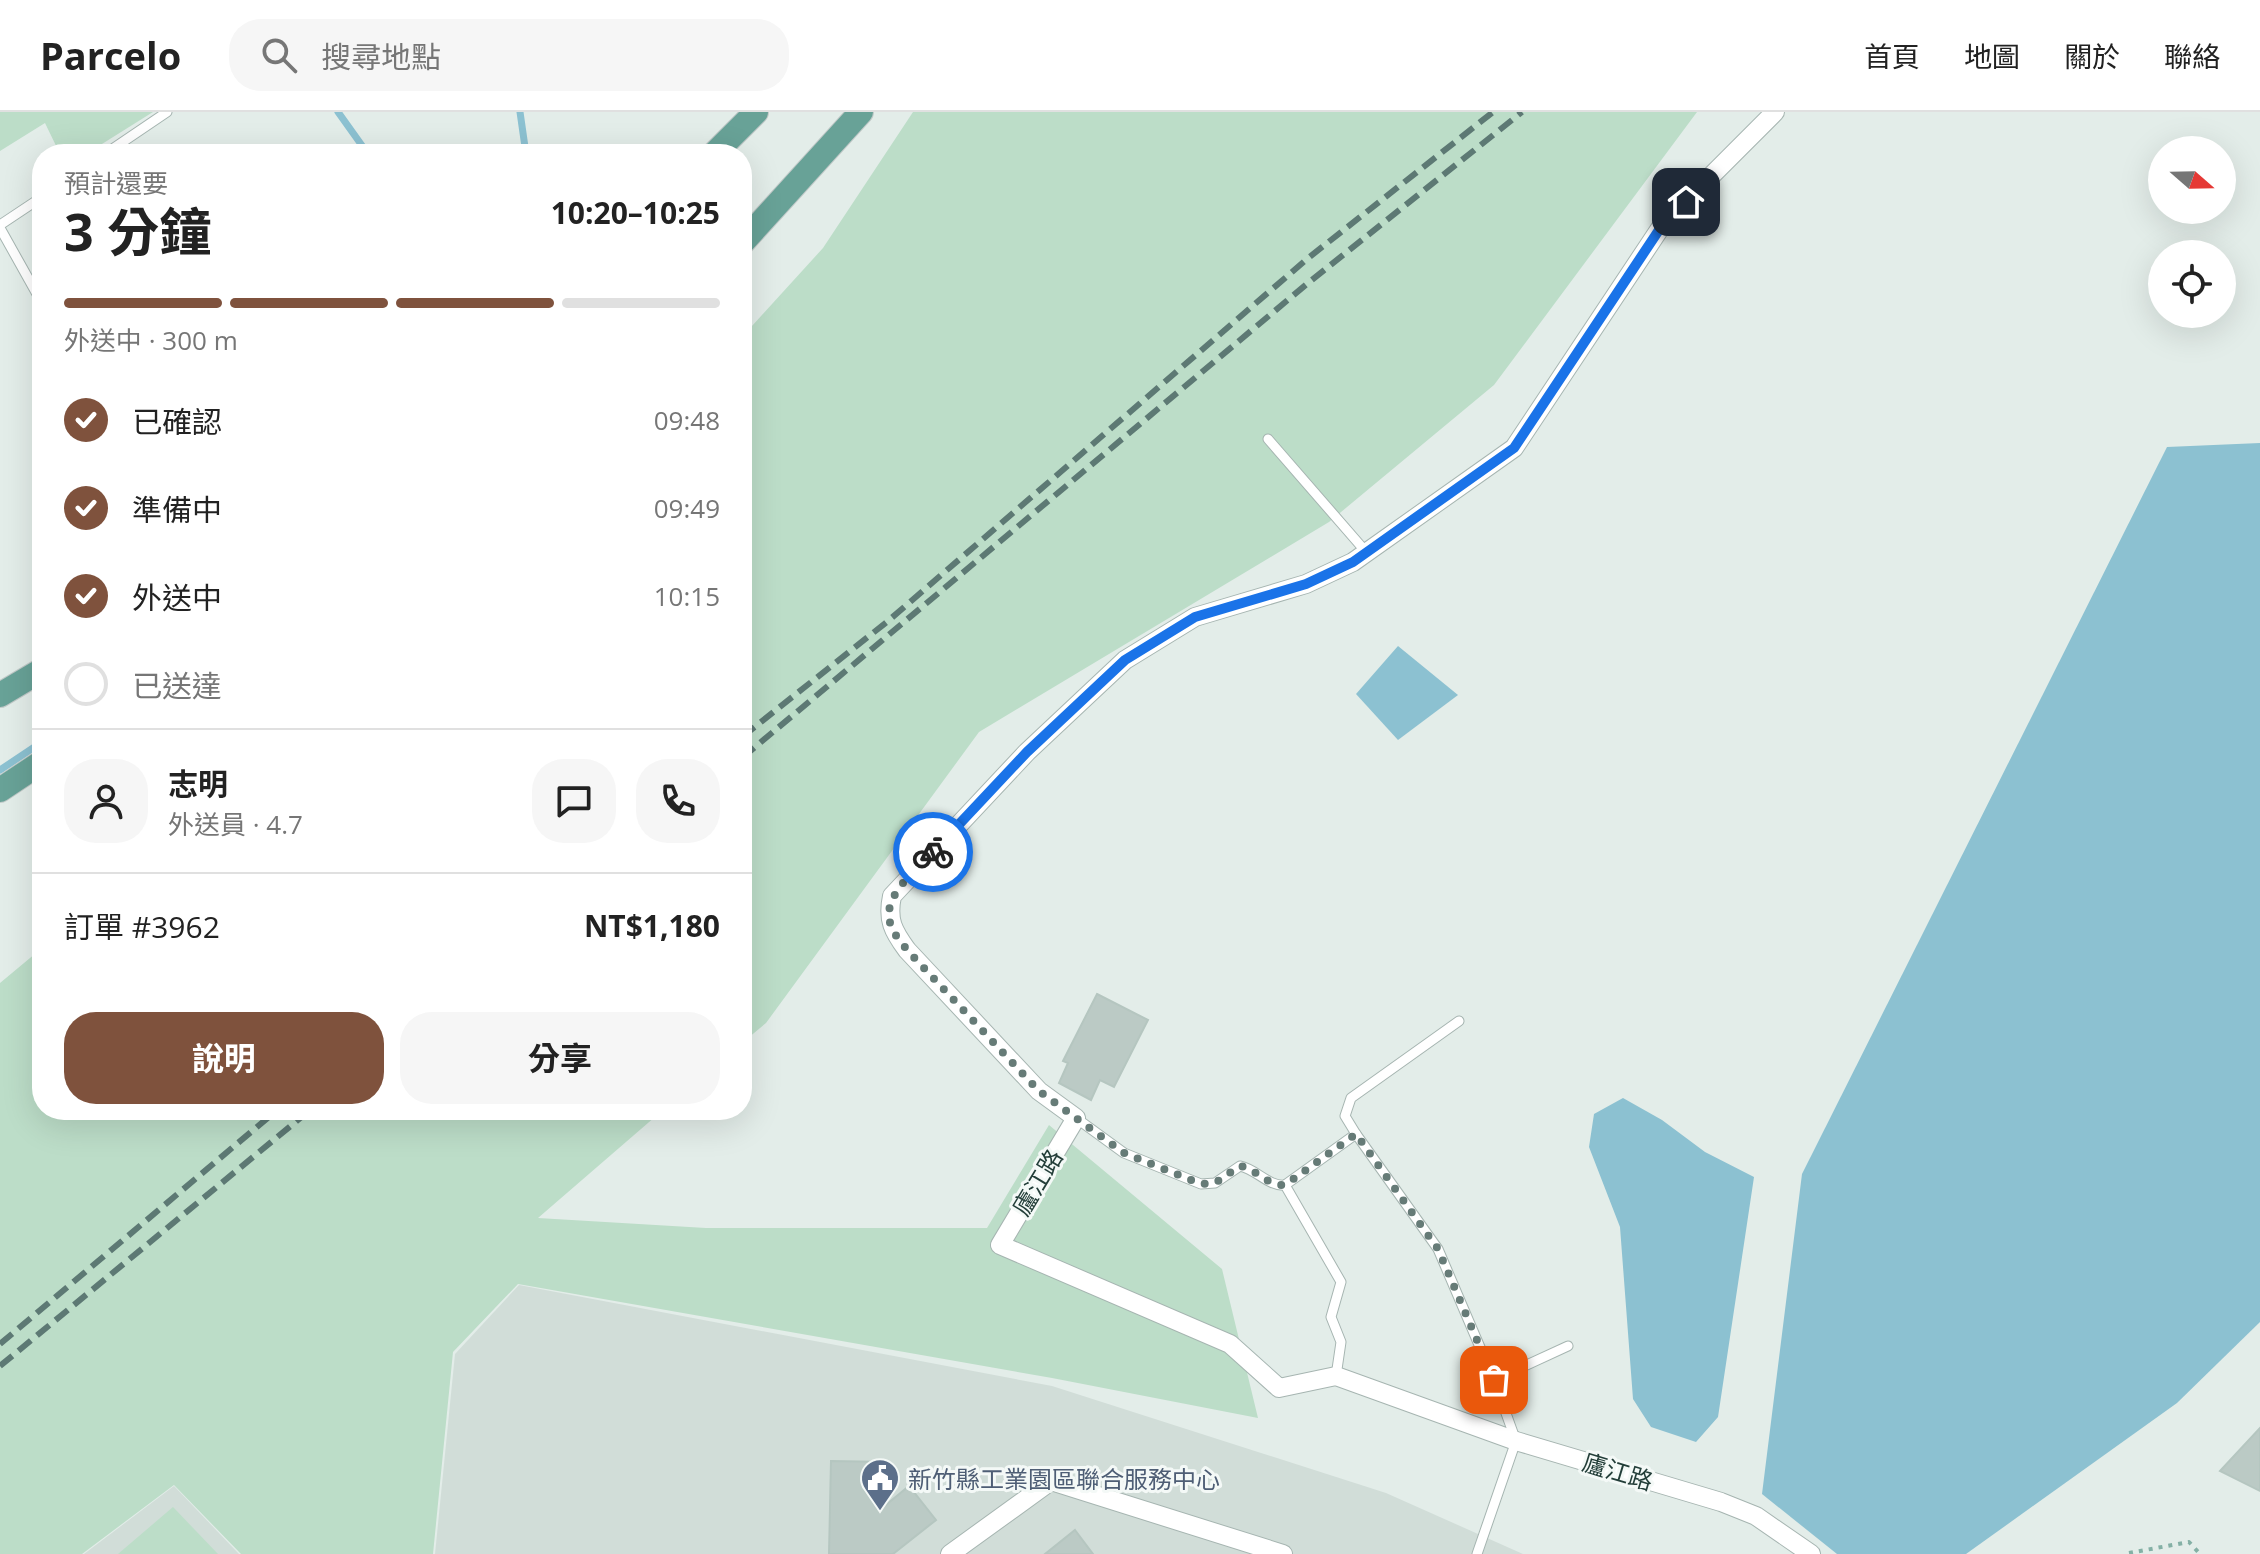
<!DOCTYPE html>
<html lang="zh-TW">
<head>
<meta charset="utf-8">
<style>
  :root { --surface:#fff; --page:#f6f6f6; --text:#222; --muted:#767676; --line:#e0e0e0; --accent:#7f523d }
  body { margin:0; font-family:"Open Sans","Noto Sans TC",sans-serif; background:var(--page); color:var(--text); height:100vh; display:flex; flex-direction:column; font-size:30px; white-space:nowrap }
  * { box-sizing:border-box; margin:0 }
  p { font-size:26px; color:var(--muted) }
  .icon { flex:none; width:44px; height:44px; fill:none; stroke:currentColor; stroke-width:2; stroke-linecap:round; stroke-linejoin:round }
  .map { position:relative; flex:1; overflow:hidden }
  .details { position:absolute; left:32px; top:32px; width:720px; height:976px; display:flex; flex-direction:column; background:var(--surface); border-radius:32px; box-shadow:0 8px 32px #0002 }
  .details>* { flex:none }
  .needle { width:52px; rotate:110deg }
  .tools { position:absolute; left:2148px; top:24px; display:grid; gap:16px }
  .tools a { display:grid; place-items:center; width:88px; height:88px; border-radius:50%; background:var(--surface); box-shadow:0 8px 32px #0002; font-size:40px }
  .pin { position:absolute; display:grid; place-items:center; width:68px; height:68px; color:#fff; margin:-34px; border-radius:16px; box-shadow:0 4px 12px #0006 }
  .courier { position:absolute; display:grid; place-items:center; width:80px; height:80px; margin:-40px; border:6px solid #1a73e8; border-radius:50%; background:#fff; color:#222; box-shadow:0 2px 10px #0007 }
  .overview em { font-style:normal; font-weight:700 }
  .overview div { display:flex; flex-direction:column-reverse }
  .overview { display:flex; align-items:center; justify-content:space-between; height:136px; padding:0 32px }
  h1 { font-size:52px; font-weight:700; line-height:60px }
  .bar { display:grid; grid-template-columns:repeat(4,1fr); gap:12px 8px; align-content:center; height:96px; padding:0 32px }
  .bar i { height:10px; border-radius:6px; background:var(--line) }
  .bar .active { background:var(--accent) }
  .bar p { grid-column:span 4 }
  .line { display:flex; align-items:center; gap:20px; padding:0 32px; border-top:2px solid var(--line) }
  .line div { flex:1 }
  .round { display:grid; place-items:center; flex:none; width:84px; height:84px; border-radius:32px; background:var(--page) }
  ol { padding:0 32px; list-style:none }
  li { display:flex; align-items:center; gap:24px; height:88px }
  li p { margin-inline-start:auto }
  li .icon { padding:8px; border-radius:50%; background:var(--accent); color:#fff; stroke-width:4 }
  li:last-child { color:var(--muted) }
  li i { width:44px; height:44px; border:4px solid var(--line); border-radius:50% }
  .primary-button { display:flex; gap:16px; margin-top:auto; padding:16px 32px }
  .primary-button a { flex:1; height:92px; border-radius:32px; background:var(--accent); color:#fff; font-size:32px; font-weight:700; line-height:92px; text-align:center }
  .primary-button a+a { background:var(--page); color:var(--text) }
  header { display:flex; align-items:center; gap:48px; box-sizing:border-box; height:112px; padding:0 40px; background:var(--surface); border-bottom:2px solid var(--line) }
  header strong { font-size:38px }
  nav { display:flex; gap:44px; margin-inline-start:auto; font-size:28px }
  .search { width:560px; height:72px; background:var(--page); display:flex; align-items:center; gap:20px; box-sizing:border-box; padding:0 28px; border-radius:32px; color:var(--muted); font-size:30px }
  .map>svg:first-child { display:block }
  .built { fill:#d1ddd8 }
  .green { fill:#bcddc8 }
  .water { fill:#8cc1d1 }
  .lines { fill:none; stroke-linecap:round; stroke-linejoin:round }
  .stream { stroke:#8cc1d1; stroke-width:7 }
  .building { fill:#bbcac5; stroke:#b5c6c0; stroke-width:2 }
  .lane-casing { stroke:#a6b5b1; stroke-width:11 }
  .street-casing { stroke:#a6b5b1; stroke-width:20 }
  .primary-casing { stroke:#c1c9c8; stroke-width:26 }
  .path { stroke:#84b0a5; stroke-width:4; stroke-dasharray:4 6; stroke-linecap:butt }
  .lane { stroke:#fff; stroke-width:9 }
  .street { stroke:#fff; stroke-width:18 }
  .primary { stroke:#68a297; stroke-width:24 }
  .rail { stroke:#5d7974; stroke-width:6; stroke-dasharray:16 8; stroke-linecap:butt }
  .done { stroke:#667b77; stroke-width:8; stroke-dasharray:0 14.4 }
  .route { stroke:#1a73e8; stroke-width:10 }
  .labels { text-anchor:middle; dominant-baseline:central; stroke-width:6; stroke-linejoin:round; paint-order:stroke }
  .street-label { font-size:24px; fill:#233e39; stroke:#f4f9f7 }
  .service-label { font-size:24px; fill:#4e5e75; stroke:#f4f9f7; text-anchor:start }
</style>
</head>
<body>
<header>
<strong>Parcelo</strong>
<div class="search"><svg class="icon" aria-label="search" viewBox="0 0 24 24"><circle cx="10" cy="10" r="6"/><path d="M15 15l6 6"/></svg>搜尋地點</div>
<nav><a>首頁</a><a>地圖</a><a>關於</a><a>聯絡</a></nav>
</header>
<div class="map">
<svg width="2260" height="1442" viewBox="0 0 2260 1442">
  <rect width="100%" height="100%" fill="#e3ede9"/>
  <!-- built -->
  <g class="built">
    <path d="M519 1173 1052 1274 1386 1381 1523 1442H435L455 1242Z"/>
    <path d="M174 1374 239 1442H84Z"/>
  </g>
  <!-- green -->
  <g class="green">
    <path d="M0 0H153L86 42H60L45 11 0 39Z"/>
    <path d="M913 0H1697L1494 273 1329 410 979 620 766 911 742 931V225L823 136Z"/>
    <path d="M42 836V998H663L538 1106 706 1116H987L1049 1013 1222 1157 1258 1306 1052 1266 518 1172 453 1240 433 1442H241L174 1373 82 1442H0V871Z"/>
    <path d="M173 1395 218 1442H118Z"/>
  </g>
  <!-- water -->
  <g class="water">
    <path d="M2260 331V1210L2177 1291 1966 1442H1837L1762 1382 1802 1062 2167 335Z"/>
    <path d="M1398 534 1458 583 1398 628 1356 582Z"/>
    <path d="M1623 986 1662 1008 1705 1040 1754 1065 1718 1305 1696 1330 1651 1315 1633 1287 1620 1115 1589 1035 1594 1002Z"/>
  </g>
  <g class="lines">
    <!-- stream -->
    <g class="stream">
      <path d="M338 0 368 42"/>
      <path d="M520 0 526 42"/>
      <path d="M0 658 42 630"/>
    </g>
  </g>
  <!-- building -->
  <g class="building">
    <path d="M1097 882 1148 908 1114 975 1100 968 1091 988 1059 971 1068 951 1063 949Z"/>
    <path d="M2260 1316V1379L2220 1359Z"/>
    <path d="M831 1349 888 1350 887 1392 909 1374 936 1408 893 1442H829Z"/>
    <path d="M1075 1418 1093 1442H1045Z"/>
  </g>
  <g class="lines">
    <!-- lane casing -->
    <g class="lane-casing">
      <g id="lane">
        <path d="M105 42 167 0"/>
        <path d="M0 113 42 85"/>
        <path d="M0 116 42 191"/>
        <path d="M1268 327 1367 441"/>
        <path d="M41 371 42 370"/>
        <path d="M1076 1006 1124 1041 1201 1072 1215 1071 1240 1054C1256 1057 1269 1075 1285 1073L1341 1170 1331 1205 1341 1230 1336 1264"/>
        <path d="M1356 1022 1345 1004 1351 986 1459 909"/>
        <path d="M1285 1073 1356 1022 1438 1137 1494 1268 1516 1329 1477 1442"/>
        <path d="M1494 1268 1568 1234"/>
      </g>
    </g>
    <!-- street casing -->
    <g class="street-casing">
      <g id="street">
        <path d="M1775 0 1663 112 1514 336 1353 450 1306 472 1195 505 1125 548 1027 640 892 784C887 808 893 819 907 838L1039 979 1076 1006 1000 1133 1230 1232 1279 1276 1336 1264 1516 1329 1721 1390 1756 1404 1811 1442"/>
        <path d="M950 1442 1051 1369 1283 1442"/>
      </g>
    </g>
    <!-- primary casing -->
    <g class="primary-casing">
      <g id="primary">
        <path d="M714 42 756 0"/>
        <path d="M742 131 861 0"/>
        <path d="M0 583 42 558"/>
        <path d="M0 678 42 650"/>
      </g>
    </g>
    <!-- path -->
    <path class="path" d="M2129 1441 2189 1430 2200 1442"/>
    <!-- lane -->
    <use href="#lane" class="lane"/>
    <!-- street -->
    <use href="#street" class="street"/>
    <!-- primary -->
    <use href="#primary" class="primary"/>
    <!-- rail -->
    <g class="rail">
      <path d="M742 625 888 509 1307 147 1493 0"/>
      <path d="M742 646 1308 171 1522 0"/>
      <path d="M0 1232 277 998"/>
      <path d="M0 1254 310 998"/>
    </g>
  </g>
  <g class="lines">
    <!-- done -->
    <path class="done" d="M933 740C915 760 878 786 892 816 895 824 902 831 907 838L1039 979 1124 1041 1201 1072 1215 1071 1240 1054C1256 1057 1269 1075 1285 1073L1356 1022 1438 1137 1494 1268"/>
    <!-- route -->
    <path class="route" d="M933 740 1027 640 1125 548 1195 505 1306 472 1353 450 1514 336 1663 112 1686 90"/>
  </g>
  <!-- icons -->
  <defs>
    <g id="civic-pin" transform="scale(2)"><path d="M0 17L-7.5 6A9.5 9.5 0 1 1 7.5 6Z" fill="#5c6f8a" stroke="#f4f9f7"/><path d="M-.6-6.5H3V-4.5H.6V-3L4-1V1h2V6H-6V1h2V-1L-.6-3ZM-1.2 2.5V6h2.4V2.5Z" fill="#fff"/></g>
  </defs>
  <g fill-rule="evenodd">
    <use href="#civic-pin" x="880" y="1366"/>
  </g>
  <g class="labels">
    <!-- street labels -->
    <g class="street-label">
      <text transform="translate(1037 1070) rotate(-59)">廬江路</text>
      <text transform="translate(1618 1359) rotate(17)">廬江路</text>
    </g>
    <!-- service labels -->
    <g class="service-label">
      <text x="908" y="1366">新竹縣工業園區聯合服務中心</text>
    </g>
  </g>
</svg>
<div class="tools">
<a><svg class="needle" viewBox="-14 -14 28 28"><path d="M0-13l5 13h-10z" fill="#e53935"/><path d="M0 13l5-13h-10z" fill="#767676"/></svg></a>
<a><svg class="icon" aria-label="locate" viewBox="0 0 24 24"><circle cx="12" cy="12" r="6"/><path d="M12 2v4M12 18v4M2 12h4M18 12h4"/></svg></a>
</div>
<div class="pin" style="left:1494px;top:1268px;background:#ea580c"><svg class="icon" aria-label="bag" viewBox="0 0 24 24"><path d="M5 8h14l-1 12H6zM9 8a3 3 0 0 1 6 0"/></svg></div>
<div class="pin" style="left:1686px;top:90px;background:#1f2937"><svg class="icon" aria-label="home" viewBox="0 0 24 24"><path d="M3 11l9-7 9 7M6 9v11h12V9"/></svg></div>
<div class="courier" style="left:933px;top:740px"><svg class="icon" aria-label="bike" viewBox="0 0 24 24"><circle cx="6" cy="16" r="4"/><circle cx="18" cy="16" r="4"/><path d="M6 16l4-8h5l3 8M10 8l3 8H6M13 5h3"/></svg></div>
<section class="details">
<div class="overview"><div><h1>3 分鐘</h1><p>預計還要</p></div><em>10:20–10:25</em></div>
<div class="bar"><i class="active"></i><i class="active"></i><i class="active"></i><i></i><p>外送中 · 300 m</p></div>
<ol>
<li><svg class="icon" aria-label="check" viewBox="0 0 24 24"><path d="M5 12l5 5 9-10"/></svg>已確認<p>09:48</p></li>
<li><svg class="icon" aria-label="check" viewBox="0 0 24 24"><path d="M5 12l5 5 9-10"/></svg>準備中<p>09:49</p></li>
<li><svg class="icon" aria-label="check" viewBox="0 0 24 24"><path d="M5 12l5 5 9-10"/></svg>外送中<p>10:15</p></li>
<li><i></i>已送達</li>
</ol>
<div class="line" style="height:144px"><a class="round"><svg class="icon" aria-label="person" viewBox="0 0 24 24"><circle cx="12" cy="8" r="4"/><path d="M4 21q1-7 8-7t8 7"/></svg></a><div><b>志明</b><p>外送員 · 4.7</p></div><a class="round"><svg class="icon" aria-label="chat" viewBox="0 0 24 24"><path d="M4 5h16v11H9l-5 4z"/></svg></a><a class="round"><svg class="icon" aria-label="phone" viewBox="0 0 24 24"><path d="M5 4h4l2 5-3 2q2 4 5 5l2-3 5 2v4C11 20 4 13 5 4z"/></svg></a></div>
<div class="line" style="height:104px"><div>訂單 #3962</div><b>NT$1,180</b></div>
<div class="primary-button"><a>說明</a><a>分享</a></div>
</section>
</div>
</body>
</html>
